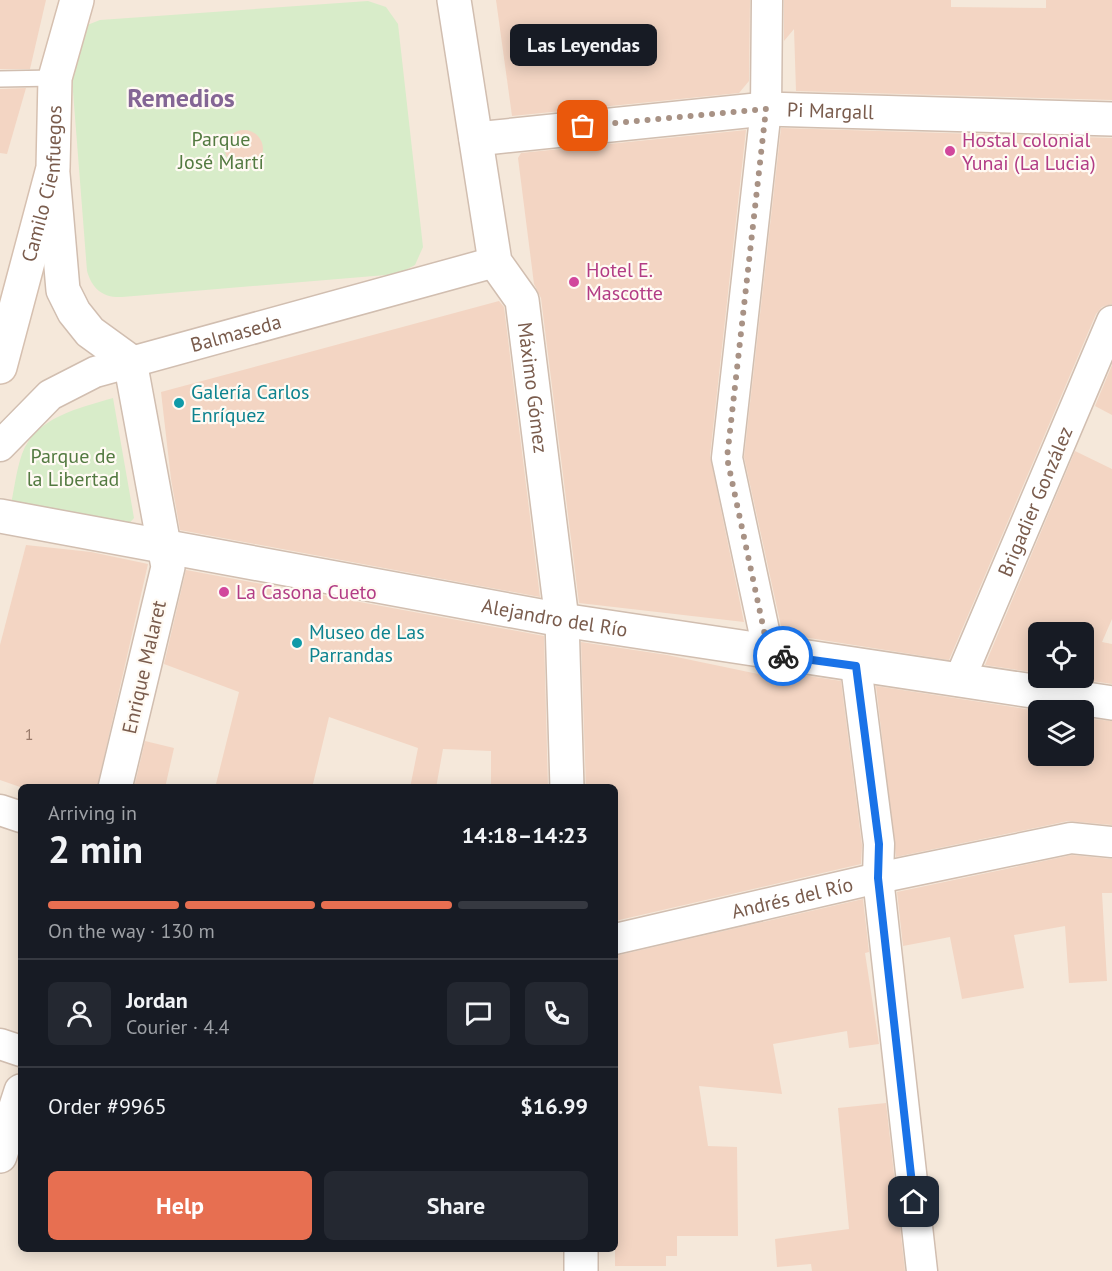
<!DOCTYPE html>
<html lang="en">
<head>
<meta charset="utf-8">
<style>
  :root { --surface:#171b24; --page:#242831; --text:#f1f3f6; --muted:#9ea1a6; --line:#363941; --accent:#e76f51 }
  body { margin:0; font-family:"PT Sans",sans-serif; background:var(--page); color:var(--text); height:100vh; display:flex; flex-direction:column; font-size:22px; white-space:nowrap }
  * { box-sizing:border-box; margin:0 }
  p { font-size:20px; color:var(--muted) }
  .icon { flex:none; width:33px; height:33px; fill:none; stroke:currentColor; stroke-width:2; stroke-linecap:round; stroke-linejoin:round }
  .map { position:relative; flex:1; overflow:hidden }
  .sheet { position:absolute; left:18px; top:784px; width:600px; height:468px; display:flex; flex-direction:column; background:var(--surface); border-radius:9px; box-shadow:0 3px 15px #0003 }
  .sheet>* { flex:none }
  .tools { position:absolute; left:1028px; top:622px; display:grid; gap:12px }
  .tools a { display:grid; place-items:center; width:66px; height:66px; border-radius:9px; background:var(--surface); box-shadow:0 3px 15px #0003; font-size:30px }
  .pin { position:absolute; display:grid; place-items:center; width:51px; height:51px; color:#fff; margin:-26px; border-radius:12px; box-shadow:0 3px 9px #0006 }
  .courier { position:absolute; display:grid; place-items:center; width:60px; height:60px; margin:-30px; border:4px solid #1a73e8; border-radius:50%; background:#fff; color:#222; box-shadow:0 2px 8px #0007 }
  .bubble { position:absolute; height:42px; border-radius:9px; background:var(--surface); box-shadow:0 3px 15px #0003; font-size:20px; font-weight:600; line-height:42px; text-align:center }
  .overview em { font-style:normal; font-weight:600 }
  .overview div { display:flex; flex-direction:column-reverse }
  .overview { display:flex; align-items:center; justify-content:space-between; height:102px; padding:0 30px }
  h1 { font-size:39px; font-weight:600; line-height:45px }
  .bar { display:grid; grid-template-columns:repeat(4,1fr); gap:9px 6px; align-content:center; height:72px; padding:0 30px }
  .bar i { height:8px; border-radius:4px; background:var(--line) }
  .bar .selected { background:var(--accent) }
  .bar p { grid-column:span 4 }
  .line { display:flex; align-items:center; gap:15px; padding:0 30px; border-top:2px solid var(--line) }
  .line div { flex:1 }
  .round { display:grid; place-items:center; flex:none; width:63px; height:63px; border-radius:9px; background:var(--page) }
  .cta { display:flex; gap:12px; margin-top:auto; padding:12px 30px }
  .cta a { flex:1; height:69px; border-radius:9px; background:var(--accent); color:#fff; font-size:24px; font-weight:600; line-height:69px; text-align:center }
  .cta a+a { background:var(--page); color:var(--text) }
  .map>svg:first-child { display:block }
  .residential { fill:#f5e8da; fill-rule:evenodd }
  .green { fill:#d8ecc9 }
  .building { fill:#f3d5c3 }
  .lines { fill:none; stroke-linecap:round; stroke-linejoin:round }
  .service-casing { stroke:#d1beb0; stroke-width:18 }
  .minor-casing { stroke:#d1beb0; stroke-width:33 }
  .tertiary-casing { stroke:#d1beb0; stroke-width:36 }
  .secondary-casing { stroke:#d6c0b0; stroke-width:36 }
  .service { stroke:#fff; stroke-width:15 }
  .minor { stroke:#fff; stroke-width:30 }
  .tertiary { stroke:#fff; stroke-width:33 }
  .secondary { stroke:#fff; stroke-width:33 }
  .done { stroke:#a89285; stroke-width:6; stroke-dasharray:0 10.8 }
  .route { stroke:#1a73e8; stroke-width:8 }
  .hotel-dot { fill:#d1479c; stroke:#fffaf3; stroke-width:2 }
  .culture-dot { fill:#0f9aa8; stroke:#fffaf3; stroke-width:2 }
  .labels { text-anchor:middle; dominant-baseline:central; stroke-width:4.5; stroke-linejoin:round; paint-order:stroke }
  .number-label { font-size:16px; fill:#987a6a }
  .street-label { font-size:20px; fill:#7a5c4d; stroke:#fffaf3 }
  .park-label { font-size:20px; fill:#537a41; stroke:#fffaf3 }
  .hotel-label { font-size:20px; fill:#b23c85; stroke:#fffaf3; text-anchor:start }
  .culture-label { font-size:20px; fill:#0d838f; stroke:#fffaf3; text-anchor:start }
  .district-label { font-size:26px; font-weight:bold; fill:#846695; stroke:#fffaf3 }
</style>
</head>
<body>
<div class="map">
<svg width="1112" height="1271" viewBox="0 0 1112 1271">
  <rect width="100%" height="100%" fill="#fdf6ec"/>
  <!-- residential -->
  <path class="residential" d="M0 0H1112V1271H0ZM1038 633H1083V678H1038ZM1038 711H1083V756H1038ZM21 788H615V1250H21Z"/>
  <!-- green -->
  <g class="green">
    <path d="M368 1 386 7 398 24 423 247 415 265 398 274 122 297C103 298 92 289 87 271L70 53 82 27 100 20Z"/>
    <path d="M113 398 134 518 126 527 10 509C14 491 16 471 22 454 35 417 80 408 113 398Z"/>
  </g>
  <!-- building -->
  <g class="building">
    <path d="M0 0H46L30 69H0Z"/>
    <path d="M496 0H750L749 81 739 93 512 116Z"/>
    <path d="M784 0H951V7L1046 8V0H1112V100L796 91 794 29 784 41Z"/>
    <path d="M26 88 7 154 0 153V89Z"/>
    <path d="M781 128 1112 138V304L1102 307 1096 314 949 660 784 634 781 626 744 457Z"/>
    <circle cx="244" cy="149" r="19"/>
    <path d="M746 130 710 456 744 622 579 603 541 298 534 284 518 158 521 153Z"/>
    <path d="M499 301 504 307 540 597 180 530 171 479 161 392Z"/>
    <path d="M1112 365V415L1095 406Z"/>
    <path d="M1075 451 1112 469V619L1102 642 1112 644V684L1072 678H1083V633H1038V673L985 665Z"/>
    <path d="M26 545 91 552 148 564 97 788H23L0 780V645Z"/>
    <path d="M186 570 544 636 548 788H491V751L443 749 436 788H410L418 748 329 717 312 788H215L239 692 164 664Z"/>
    <path d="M581 642 667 655 792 681 790 673 841 681 862 845 861 864 615 921V788H586Z"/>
    <path d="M876 686 1039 711 1038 756H1083V718L1112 721V825L1068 821 896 857Z"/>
    <path d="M145 741 174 748 165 788H134Z"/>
    <path d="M1072 855 1112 859V893H1102L1107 981 1069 983 1065 926 1014 935 1024 988 962 999 950 937 903 946 897 892Z"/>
    <path d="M863 899 869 952 865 953 879 1044 849 1048 847 1031 773 1044 782 1094 699 1086 708 1146 737 1147 738 1236H677V1256H666V1266H615V956Z"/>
    <path d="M886 1103 905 1271H812L811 1264 777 1267 775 1239 849 1229 838 1108Z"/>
  </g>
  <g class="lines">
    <!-- service casing -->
    <g class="service-casing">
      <path id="service" d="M0 79 55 78"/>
    </g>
    <!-- minor casing -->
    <g class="minor-casing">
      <g id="minor">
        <path d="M767 0 766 109 727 458 769 654"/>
        <path id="s1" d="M0 446 50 395 95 372 495 262"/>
        <path d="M856 666 879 844 878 878 922 1271"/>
        <path id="s2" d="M959 681 1112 321"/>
        <path d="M0 810 21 817"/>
        <path id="s3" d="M615 939 878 878 1071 838 1112 842"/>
        <path d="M0 1044 21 1051"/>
      </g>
    </g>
    <!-- tertiary casing -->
    <g class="tertiary-casing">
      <g id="tertiary">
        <path id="s4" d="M454 0 495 262 522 300 562 620 567 788"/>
        <path id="s5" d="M476 139 766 109 1112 119"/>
        <path d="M53 174 63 290 74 312 90 332 130 361 168 567 115 788"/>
        <path id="s6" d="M0 516 562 620 1112 703"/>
        <path d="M0 1156 21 1091"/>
        <path d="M581 1271V1250"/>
      </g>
    </g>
    <!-- secondary casing -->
    <g class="secondary-casing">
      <g id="secondary">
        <path id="s7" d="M0 367 53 168 55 78 77 0"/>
      </g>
    </g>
    <!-- service -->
    <use href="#service" class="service"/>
    <!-- minor -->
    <use href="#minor" class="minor"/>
    <!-- tertiary -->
    <use href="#tertiary" class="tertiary"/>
    <!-- secondary -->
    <use href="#secondary" class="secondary"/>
  </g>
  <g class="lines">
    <!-- done -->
    <path class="done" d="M583 126 766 109 727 458 769 654 783 656"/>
    <!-- route -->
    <path class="route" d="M783 656 856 666 879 844 878 878 914 1202"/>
  </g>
  <!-- markers -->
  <g class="hotel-dot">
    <circle cx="950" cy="151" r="6"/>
    <circle cx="574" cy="282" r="6"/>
    <circle cx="224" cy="592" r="6"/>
  </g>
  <g class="culture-dot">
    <circle cx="179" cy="403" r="6"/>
    <circle cx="297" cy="643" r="6"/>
  </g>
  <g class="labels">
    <!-- number labels -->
    <g class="number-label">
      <text x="29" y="734">1</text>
    </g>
    <!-- street labels -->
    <g class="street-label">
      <text stroke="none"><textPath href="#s5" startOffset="356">Pi Margall</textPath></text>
      <text stroke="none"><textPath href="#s7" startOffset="189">Camilo Cienfuegos</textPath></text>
      <text stroke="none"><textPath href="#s1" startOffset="268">Balmaseda</textPath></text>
      <text stroke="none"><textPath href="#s4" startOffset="400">Máximo Gómez</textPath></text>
      <text stroke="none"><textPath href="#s2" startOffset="195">Brigadier González</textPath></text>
      <text stroke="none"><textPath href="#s6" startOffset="564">Alejandro del Río</textPath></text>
      <text transform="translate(144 667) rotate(-77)">Enrique Malaret</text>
      <text stroke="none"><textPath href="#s3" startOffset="182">Andrés del Río</textPath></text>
    </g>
    <!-- park labels -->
    <g class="park-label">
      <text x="221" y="139">Parque<tspan x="221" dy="23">José Martí</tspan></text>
      <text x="73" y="456">Parque de<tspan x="73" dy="23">la Libertad</tspan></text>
    </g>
    <!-- hotel labels -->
    <g class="hotel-label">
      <text x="962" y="140">Hostal colonial<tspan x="962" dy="23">Yunai (La Lucia)</tspan></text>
      <text x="586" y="270">Hotel E.<tspan x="586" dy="23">Mascotte</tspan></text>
      <text x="236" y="592">La Casona Cueto</text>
    </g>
    <!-- culture labels -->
    <g class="culture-label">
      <text x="191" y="392">Galería Carlos<tspan x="191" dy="23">Enríquez</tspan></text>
      <text x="309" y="632">Museo de Las<tspan x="309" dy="23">Parrandas</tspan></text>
    </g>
    <!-- district labels -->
    <g class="district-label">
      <text x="181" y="97">Remedios</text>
    </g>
  </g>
</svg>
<div class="tools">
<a><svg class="icon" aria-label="locate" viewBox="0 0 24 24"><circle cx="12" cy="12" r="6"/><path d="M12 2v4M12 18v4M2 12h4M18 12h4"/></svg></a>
<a><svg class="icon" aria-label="layers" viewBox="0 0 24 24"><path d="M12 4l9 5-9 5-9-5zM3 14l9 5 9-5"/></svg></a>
</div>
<div class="pin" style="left:583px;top:126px;background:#ea580c"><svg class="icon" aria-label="bag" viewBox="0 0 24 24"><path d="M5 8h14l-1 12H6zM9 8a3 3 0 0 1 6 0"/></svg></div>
<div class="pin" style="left:914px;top:1202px;background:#1f2937"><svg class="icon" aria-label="home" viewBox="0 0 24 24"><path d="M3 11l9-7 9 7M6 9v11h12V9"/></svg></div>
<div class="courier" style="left:783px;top:656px"><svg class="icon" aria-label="bike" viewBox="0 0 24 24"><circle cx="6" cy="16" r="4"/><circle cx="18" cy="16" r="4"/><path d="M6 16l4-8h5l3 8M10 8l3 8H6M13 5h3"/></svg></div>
<div class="bubble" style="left:510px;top:24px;width:147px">Las Leyendas</div>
<section class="sheet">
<div class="overview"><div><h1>2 min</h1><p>Arriving in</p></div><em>14:18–14:23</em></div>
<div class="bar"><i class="selected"></i><i class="selected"></i><i class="selected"></i><i></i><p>On the way · 130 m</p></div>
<div class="line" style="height:108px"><a class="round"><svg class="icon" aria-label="person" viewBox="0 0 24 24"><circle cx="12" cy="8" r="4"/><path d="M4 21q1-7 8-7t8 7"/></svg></a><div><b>Jordan</b><p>Courier · 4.4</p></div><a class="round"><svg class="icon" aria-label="chat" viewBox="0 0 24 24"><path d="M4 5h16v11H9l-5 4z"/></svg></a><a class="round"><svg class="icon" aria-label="phone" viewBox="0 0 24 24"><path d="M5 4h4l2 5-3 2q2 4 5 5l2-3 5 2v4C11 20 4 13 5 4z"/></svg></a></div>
<div class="line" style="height:78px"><div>Order #9965</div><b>$16.99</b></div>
<div class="cta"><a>Help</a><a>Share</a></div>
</section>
</div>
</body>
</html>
